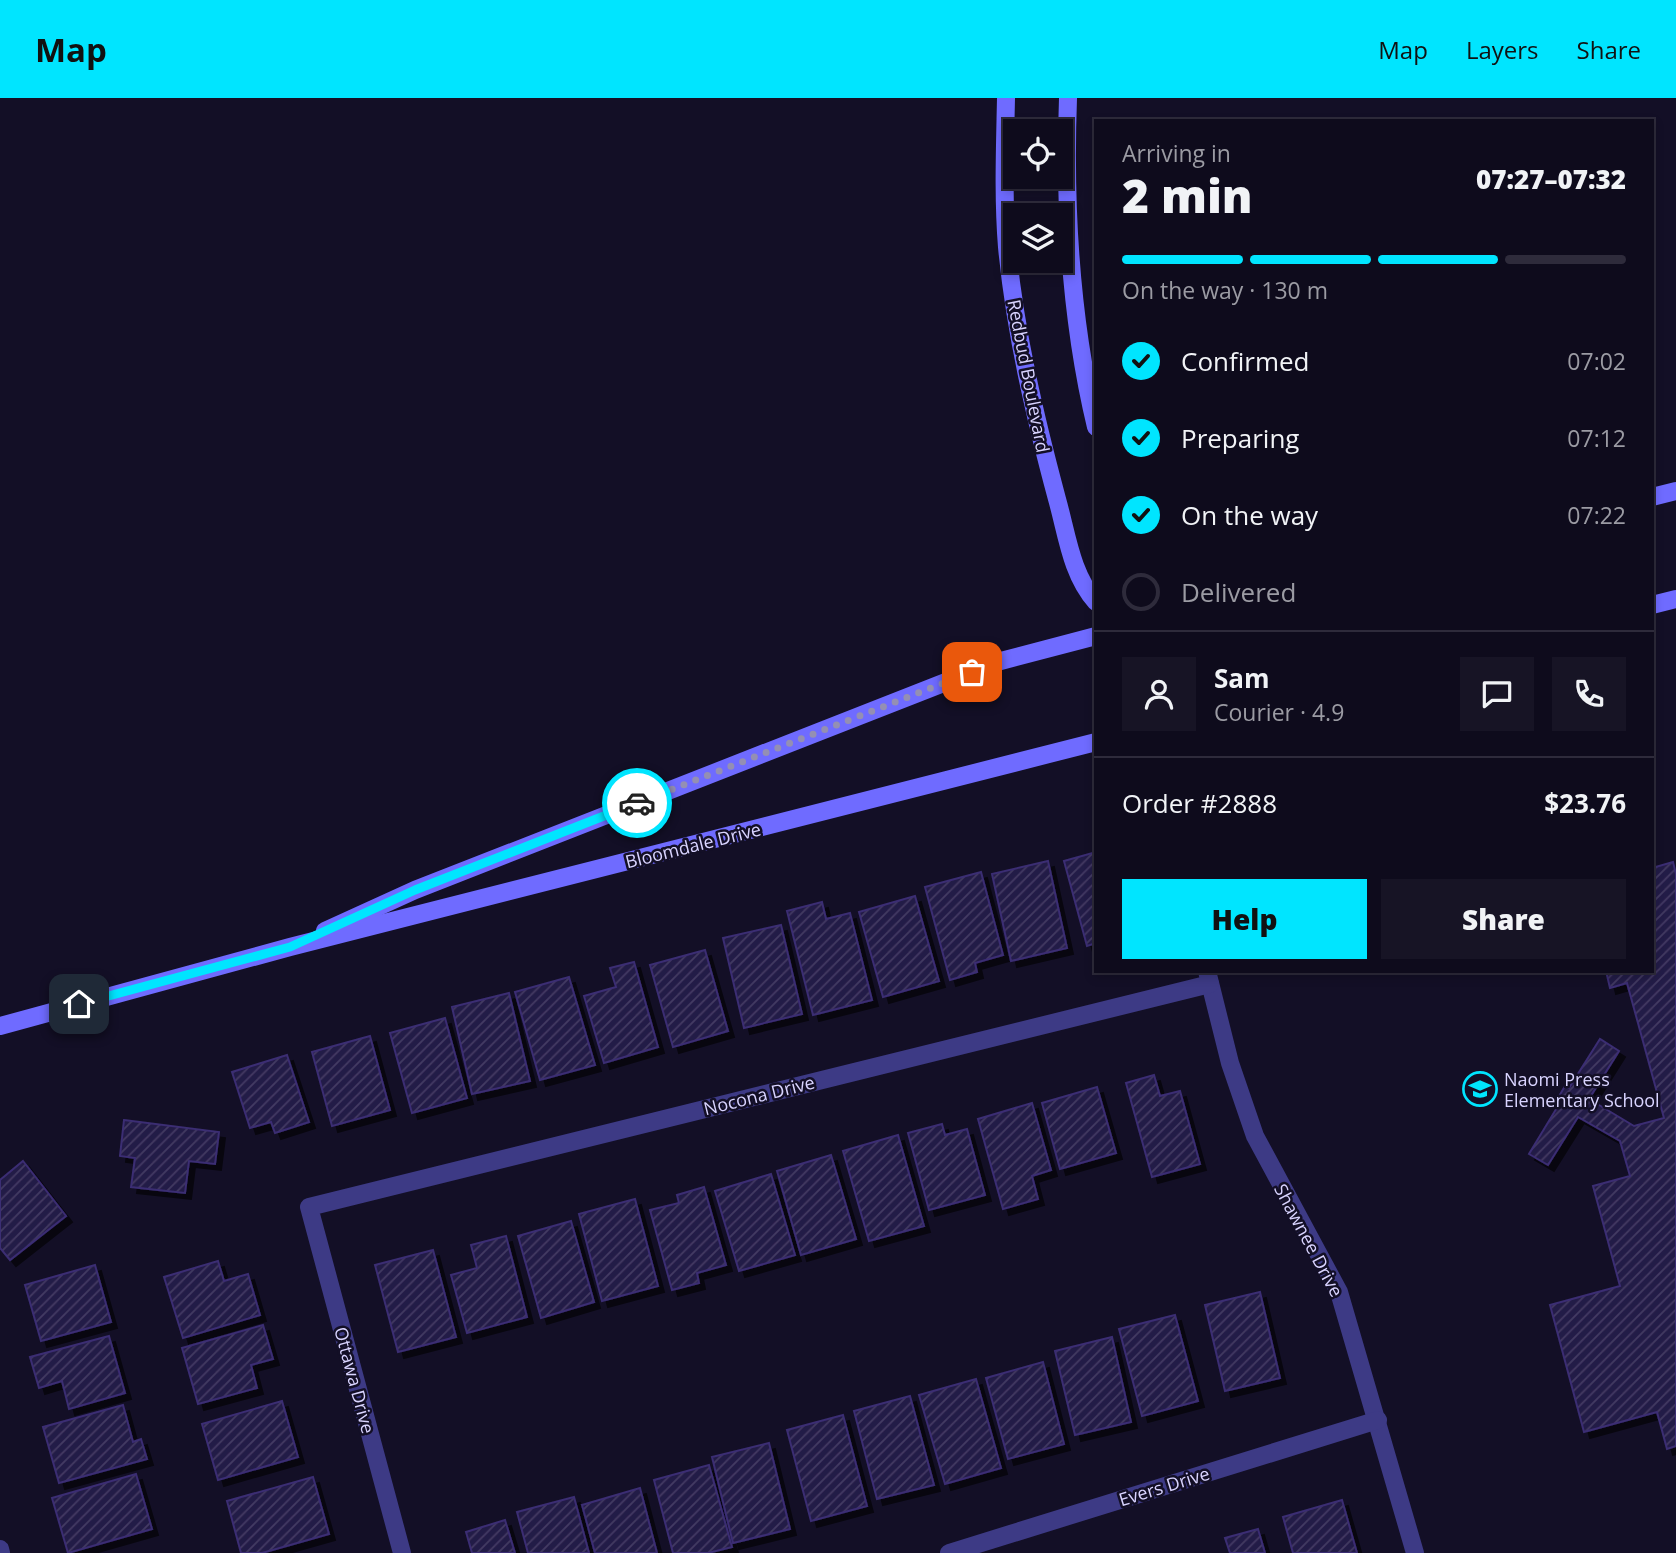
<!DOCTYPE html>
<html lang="en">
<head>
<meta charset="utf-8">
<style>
  :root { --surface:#0e0b1c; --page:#171425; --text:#f1f3f6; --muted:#9b9ba3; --line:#2e2b3b; --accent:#00e5ff }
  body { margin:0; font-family:"Open Sans",sans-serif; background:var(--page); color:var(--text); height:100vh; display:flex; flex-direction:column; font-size:26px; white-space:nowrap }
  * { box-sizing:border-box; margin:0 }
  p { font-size:23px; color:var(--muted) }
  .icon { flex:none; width:38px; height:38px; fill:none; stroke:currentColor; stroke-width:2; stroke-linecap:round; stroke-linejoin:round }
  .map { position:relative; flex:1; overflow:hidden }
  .drawer { position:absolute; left:1094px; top:21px; width:560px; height:854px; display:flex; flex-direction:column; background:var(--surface); border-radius:0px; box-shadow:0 4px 10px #0003,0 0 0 2px var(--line) }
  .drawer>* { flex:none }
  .tools { position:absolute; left:1003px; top:21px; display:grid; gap:14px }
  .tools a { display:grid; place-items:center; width:70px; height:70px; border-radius:0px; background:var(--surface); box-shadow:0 4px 10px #0003,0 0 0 2px var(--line); font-size:35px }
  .pin { position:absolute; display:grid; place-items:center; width:60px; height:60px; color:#fff; margin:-30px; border-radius:14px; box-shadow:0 4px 10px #0006 }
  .courier { position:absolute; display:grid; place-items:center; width:70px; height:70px; margin:-35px; border:5px solid #00e5ff; border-radius:50%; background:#fff; color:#222; box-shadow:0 2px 9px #0007 }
  .summary em { font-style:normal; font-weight:800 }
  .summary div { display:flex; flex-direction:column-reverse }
  .summary { display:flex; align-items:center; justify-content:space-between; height:119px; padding:0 28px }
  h1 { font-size:46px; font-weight:800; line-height:52px }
  .bar { display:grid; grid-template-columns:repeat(4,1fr); gap:10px 7px; align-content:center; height:84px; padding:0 28px }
  .bar i { height:9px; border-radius:5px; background:var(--line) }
  .bar .selected { background:var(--accent) }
  .bar p { grid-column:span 4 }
  .line { display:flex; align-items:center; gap:18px; padding:0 28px; border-top:2px solid var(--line) }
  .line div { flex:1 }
  .round { display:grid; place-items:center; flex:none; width:74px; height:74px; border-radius:0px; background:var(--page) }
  ol { padding:0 28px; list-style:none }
  li { display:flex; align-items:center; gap:21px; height:77px }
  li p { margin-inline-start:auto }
  li .icon { padding:7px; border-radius:50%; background:var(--accent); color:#111; stroke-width:4 }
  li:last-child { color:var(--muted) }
  li i { width:38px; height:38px; border:4px solid var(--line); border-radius:50% }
  .action { display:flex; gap:14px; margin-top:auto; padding:14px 28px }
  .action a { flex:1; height:80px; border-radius:0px; background:var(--accent); color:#111; font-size:28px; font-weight:800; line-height:80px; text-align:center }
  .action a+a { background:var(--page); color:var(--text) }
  header { display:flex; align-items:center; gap:42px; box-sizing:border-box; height:98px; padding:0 35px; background:var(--accent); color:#111 }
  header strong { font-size:33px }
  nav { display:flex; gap:38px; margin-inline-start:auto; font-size:24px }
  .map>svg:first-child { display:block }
  .building { fill:url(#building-hatch); stroke:#3b2d73; stroke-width:2; filter:url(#shadow) }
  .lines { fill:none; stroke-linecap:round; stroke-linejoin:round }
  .street { stroke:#3d3a85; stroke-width:18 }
  .secondary { stroke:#6f6bff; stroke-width:18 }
  .done { stroke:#948fb3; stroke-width:7; stroke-dasharray:0 12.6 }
  .route { stroke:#00e5ff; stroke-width:9 }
  .labels { text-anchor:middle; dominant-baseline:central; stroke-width:5; stroke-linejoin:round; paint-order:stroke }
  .street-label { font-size:18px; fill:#d9d4ff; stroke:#130f26 }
  .poi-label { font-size:18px; fill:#d9d4ff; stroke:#130f26; text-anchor:start }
</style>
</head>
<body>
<header>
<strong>Map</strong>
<nav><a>Map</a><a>Layers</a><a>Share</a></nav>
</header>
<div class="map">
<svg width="1676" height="1455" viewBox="0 0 1676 1455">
  <defs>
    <pattern id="building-hatch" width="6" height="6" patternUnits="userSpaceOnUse" patternTransform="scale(1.75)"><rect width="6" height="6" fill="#241b47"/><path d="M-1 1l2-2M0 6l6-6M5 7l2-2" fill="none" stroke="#433b63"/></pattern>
    <filter id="shadow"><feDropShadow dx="6" dy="6" stdDeviation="0" flood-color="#0009"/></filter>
  </defs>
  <rect width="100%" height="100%" fill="#130f26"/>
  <!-- building -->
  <g class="building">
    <path d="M1096 754V845L1087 848 1064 763Z"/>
    <path d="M1048 763 1067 850 1011 863 992 776Z"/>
    <path d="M1673 764 1676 776V1348L1667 1351 1657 1314 1584 1334 1550 1207 1620 1188 1593 1088 1630 1078 1620 1043 1578 1019 1548 1067 1529 1056 1558 1008 1555 1005 1565 988 1569 990 1600 941 1619 953 1589 1001 1634 1028 1664 1020 1627 885 1610 890 1606 873H1652V770Z"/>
    <path d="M981 774 1003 857 975 865 977 874 950 882 925 789Z"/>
    <path d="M915 798 939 883 883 899 859 814Z"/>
    <path d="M822 804 826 821 850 815 872 902 813 917 787 813Z"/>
    <path d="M781 827 802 916 744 930 723 840Z"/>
    <path d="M705 852 728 933 673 949 650 867Z"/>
    <path d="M634 864 658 949 604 965 584 898 616 889 610 870Z"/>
    <path d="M569 879 595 967 540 982 515 894Z"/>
    <path d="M509 895 530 983 472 996 452 909Z"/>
    <path d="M445 920 467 1000 412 1015 390 935Z"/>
    <path d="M370 938 390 1012 332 1028 312 954Z"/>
    <path d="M287 957 309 1024 275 1035 271 1024 250 1030 232 974Z"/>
    <path d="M1154 977 1160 998 1180 993 1200 1066 1152 1079 1126 985Z"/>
    <path d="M1097 989 1116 1055 1060 1071 1042 1005Z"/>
    <path d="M1032 1005 1051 1072 1032 1078 1038 1101 1003 1111 978 1021Z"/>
    <path d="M124 1022 219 1034 215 1066 189 1063 185 1095 131 1089 135 1060 120 1058Z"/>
    <path d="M942 1026 945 1037 967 1031 985 1097 929 1112 908 1035Z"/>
    <path d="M898 1037 924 1128 869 1143 843 1053Z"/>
    <path d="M831 1057 856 1141 801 1157 777 1073Z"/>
    <path d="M23 1063 66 1118 10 1162 0 1150V1082Z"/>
    <path d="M771 1076 795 1157 739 1173 715 1093Z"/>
    <path d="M704 1089 726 1167 697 1175 699 1185 672 1192 650 1112 679 1105 677 1097Z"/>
    <path d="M635 1101 658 1188 602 1203 579 1116Z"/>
    <path d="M571 1123 594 1204 541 1220 518 1138Z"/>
    <path d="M506 1138 527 1219 467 1235 451 1177 477 1170 471 1147Z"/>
    <path d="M433 1152 456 1239 398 1254 375 1167Z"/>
    <path d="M218 1163 224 1183 248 1176 260 1217 183 1240 164 1179Z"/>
    <path d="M95 1167 111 1224 41 1243 25 1187Z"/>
    <path d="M1260 1194 1280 1280 1225 1293 1205 1207Z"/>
    <path d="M1175 1217 1198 1303 1142 1318 1119 1231Z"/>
    <path d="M263 1227 273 1261 251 1267 257 1290 198 1306 182 1250Z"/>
    <path d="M109 1238 125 1295 69 1311 62 1283 39 1290 30 1259Z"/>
    <path d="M1112 1239 1131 1324 1075 1337 1055 1253Z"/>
    <path d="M1043 1264 1064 1346 1008 1361 986 1280Z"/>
    <path d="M976 1281 1001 1370 945 1386 919 1297Z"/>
    <path d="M910 1298 934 1387 877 1401 854 1313Z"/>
    <path d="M282 1303 298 1359 218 1382 202 1326Z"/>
    <path d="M123 1307 133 1344 141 1341 147 1361 59 1385 43 1329Z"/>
    <path d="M843 1317 867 1408 811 1423 787 1332Z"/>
    <path d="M769 1345 790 1431 733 1445 712 1359Z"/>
    <path d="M709 1367 732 1449 708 1455H673L654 1382Z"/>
    <path d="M136 1376 152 1431 68 1455 52 1400Z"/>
    <path d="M313 1379 329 1436 262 1455H241L227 1403Z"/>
    <path d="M640 1390 657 1455H595L582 1407Z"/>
    <path d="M574 1399 589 1455H528L517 1414Z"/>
    <path d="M1342 1402 1357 1455H1293L1283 1419Z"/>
    <path d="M505 1422 515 1455H472L466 1434Z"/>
    <path d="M1258 1431 1265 1455H1230L1225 1440Z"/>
  </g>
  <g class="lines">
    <!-- street -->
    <g class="street">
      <path d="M1207 873 1230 965 1255 1038 1339 1194 1415 1455"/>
      <path d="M0 1451 1 1455"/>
      <path d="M402 1455 309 1109 1210 886"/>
      <path d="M949 1455 1378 1322"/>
    </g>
    <!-- secondary -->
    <g class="secondary">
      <path d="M1006 0C1005 50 1003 100 1007 149 1015 234 1035 319 1057 401 1067 436 1071 476 1096 504"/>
      <path d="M1068 0C1064 111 1070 220 1096 329"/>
      <path d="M1652 399 1676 393"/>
      <path d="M1652 507 1676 501"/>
      <path d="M325 833 415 792 997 564 1096 538"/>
      <path d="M0 928 290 849 1096 644"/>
    </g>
  </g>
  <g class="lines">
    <!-- done -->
    <path class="done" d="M637 705 972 574"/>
    <!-- route -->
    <path class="route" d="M79 906 290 849 415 792 637 705"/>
  </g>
  <!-- icons -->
  <defs>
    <g id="school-ring" transform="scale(1.75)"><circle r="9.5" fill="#130f26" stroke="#00e5ff" stroke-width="1.5"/><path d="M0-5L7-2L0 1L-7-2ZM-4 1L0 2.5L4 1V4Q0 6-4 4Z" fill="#00e5ff"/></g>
  </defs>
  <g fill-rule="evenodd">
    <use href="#school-ring" x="1480" y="991"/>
  </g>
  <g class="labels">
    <!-- street labels -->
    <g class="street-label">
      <text transform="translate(1029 278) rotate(79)">Redbud Boulevard</text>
      <text transform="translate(693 747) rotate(-14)">Bloomdale Drive</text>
      <text transform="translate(759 997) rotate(-14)">Nocona Drive</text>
      <text transform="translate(1309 1142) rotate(62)">Shawnee Drive</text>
      <text transform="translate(355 1282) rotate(75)">Ottawa Drive</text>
      <text transform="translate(1164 1388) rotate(-17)">Evers Drive</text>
    </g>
    <!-- poi labels -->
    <g class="poi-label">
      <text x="1504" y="981">Naomi Press<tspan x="1504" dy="21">Elementary School</tspan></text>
    </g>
  </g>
</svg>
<div class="tools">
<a><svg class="icon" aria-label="locate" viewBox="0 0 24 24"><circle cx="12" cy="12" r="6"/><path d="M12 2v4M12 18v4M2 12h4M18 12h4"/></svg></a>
<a><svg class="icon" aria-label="layers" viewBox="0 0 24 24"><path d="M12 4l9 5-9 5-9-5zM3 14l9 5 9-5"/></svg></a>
</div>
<div class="pin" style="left:972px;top:574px;background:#ea580c"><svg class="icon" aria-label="bag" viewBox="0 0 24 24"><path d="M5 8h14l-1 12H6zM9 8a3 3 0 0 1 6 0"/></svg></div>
<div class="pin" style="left:79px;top:906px;background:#1f2937"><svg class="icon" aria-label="home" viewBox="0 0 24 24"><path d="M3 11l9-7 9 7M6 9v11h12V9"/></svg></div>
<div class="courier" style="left:637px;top:705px"><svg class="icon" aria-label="car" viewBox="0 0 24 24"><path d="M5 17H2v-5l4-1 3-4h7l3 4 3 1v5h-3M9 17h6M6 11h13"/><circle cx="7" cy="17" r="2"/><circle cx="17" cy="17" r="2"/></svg></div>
<section class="drawer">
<div class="summary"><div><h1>2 min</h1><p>Arriving in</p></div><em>07:27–07:32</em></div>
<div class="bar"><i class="selected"></i><i class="selected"></i><i class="selected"></i><i></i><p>On the way · 130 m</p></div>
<ol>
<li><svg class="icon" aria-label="check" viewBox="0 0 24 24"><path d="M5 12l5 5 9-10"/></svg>Confirmed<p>07:02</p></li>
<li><svg class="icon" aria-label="check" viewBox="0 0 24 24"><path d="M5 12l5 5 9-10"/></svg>Preparing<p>07:12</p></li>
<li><svg class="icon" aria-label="check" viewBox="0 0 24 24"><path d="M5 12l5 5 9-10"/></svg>On the way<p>07:22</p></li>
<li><i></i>Delivered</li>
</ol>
<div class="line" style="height:126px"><a class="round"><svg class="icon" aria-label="person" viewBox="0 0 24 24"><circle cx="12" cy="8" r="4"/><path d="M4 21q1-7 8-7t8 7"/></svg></a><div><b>Sam</b><p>Courier · 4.9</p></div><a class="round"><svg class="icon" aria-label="chat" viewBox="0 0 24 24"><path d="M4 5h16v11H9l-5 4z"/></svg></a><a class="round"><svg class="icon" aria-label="phone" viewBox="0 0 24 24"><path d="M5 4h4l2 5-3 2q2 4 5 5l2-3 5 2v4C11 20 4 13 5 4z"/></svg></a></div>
<div class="line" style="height:91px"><div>Order #2888</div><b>$23.76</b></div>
<div class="action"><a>Help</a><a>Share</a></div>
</section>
</div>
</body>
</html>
